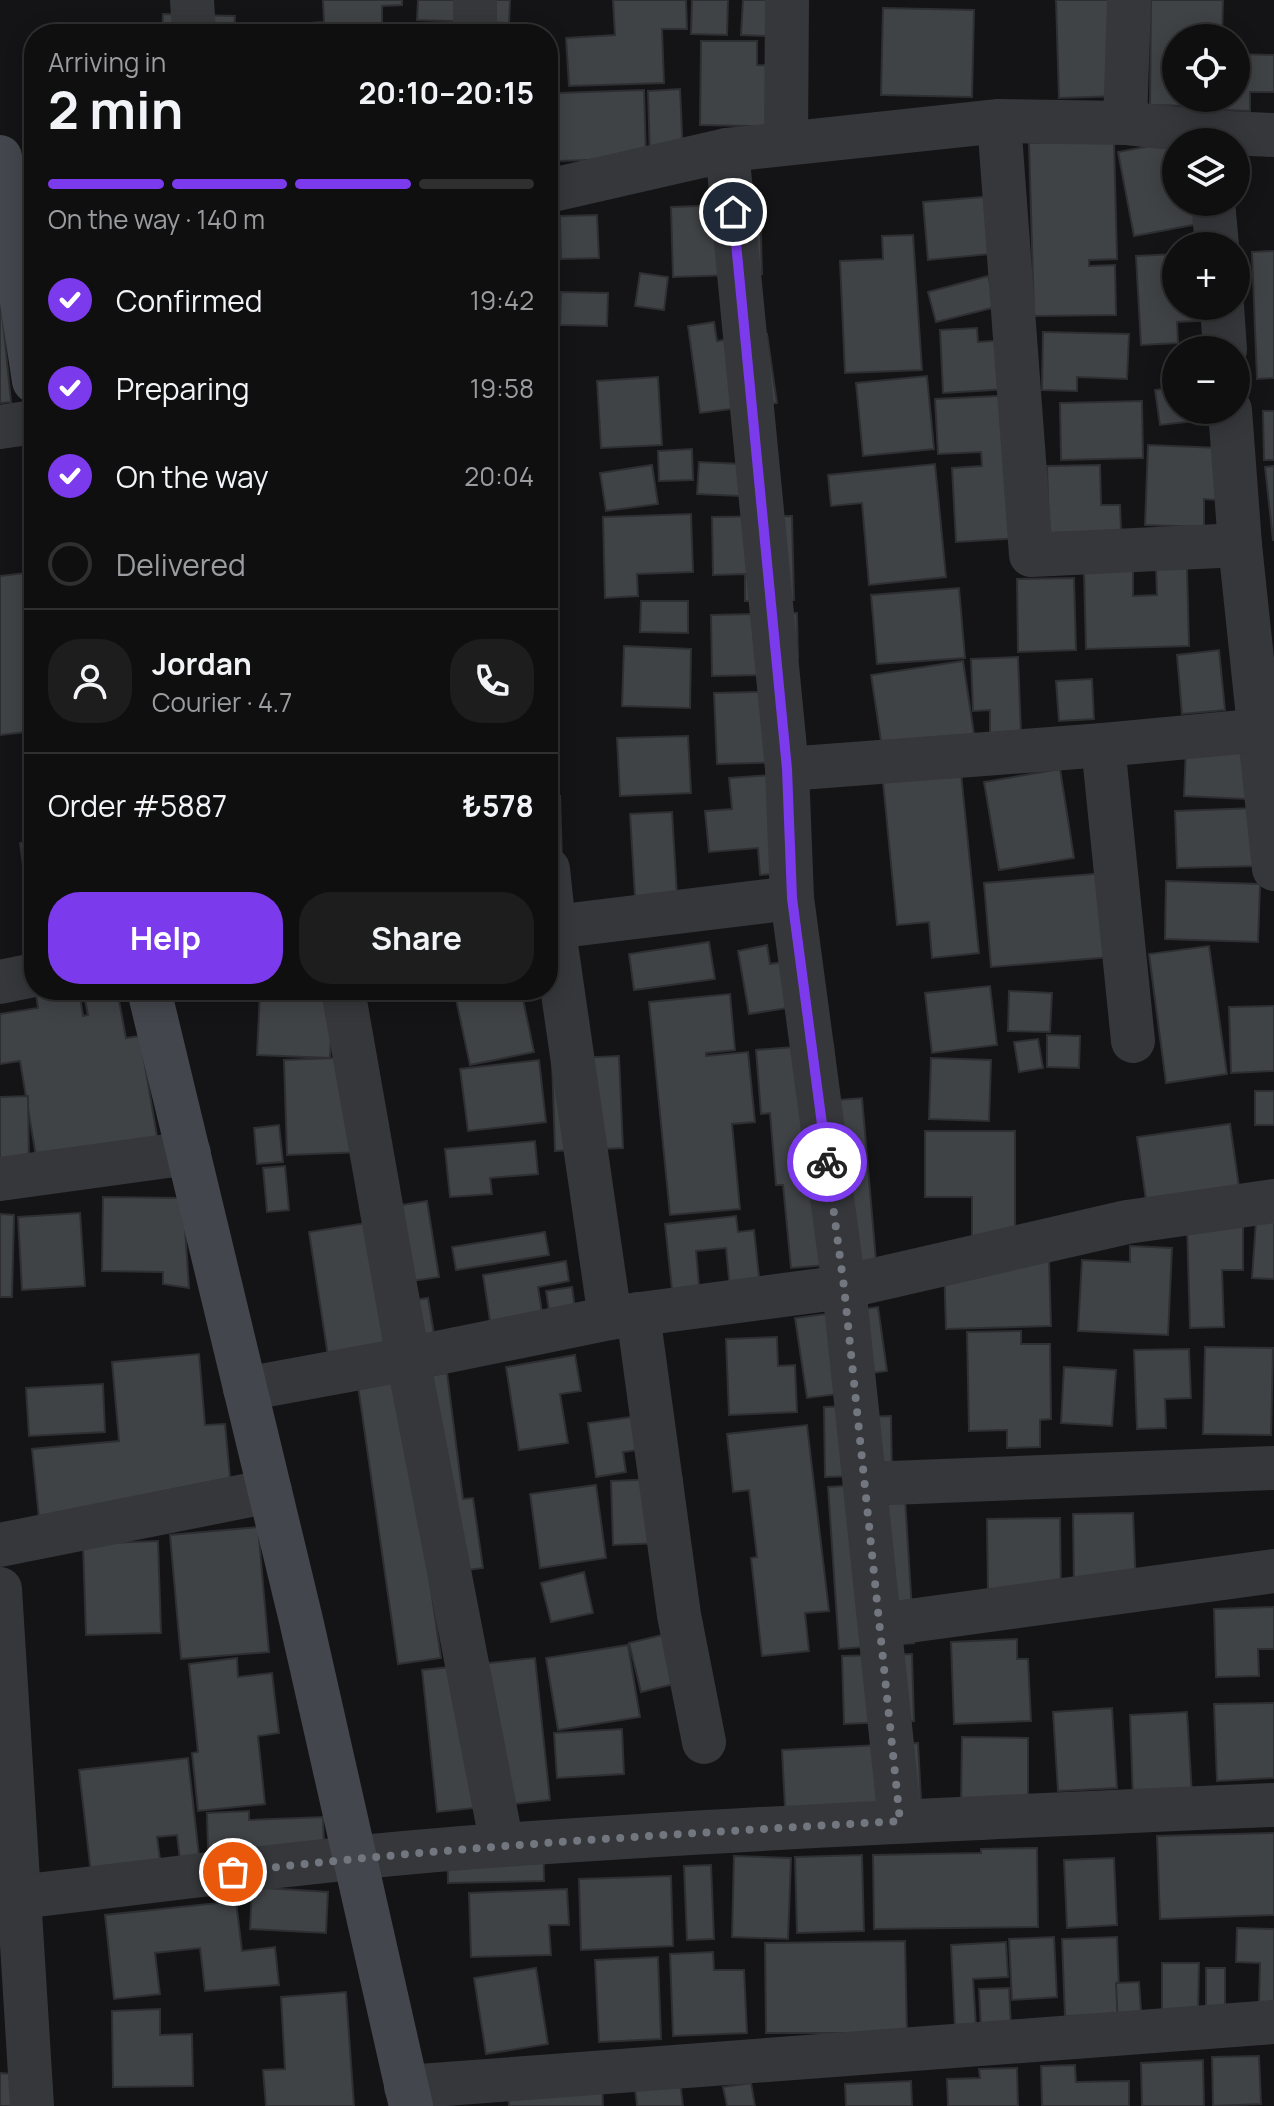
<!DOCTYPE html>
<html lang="en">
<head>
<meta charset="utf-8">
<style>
  :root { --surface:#0f0f10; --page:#1d1d1e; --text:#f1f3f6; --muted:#9b9c9f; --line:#2f2f30; --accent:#7c3aed }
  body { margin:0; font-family:Manrope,sans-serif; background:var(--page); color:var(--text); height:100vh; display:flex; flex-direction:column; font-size:30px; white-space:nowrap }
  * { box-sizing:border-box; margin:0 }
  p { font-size:26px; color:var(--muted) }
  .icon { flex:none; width:44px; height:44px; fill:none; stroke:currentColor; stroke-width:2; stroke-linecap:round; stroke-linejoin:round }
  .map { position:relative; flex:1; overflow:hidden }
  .details { position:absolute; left:24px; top:24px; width:534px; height:976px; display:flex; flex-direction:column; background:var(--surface); border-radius:32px; box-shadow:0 4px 20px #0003,0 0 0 2px var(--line) }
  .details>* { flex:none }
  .tools { position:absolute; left:1162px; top:24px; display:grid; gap:16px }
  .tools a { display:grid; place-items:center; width:88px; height:88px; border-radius:50%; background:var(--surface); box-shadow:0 4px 20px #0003,0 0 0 2px var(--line); font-size:40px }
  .pin { position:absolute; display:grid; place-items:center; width:68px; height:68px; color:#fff; margin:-34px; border:4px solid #fff; border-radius:50%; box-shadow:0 2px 8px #0007 }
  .courier { position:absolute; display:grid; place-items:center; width:80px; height:80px; margin:-40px; border:6px solid #7c3aed; border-radius:50%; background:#fff; color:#222; box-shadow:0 2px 10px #0007 }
  .head em { font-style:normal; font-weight:700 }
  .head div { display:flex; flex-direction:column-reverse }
  .head { display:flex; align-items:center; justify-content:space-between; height:136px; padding:0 24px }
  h1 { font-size:52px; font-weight:700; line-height:60px }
  .bar { display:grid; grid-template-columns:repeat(4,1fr); gap:12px 8px; align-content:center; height:96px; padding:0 24px }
  .bar i { height:10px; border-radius:6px; background:var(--line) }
  .bar .active { background:var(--accent) }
  .bar p { grid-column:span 4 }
  .line { display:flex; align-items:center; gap:20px; padding:0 24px; border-top:2px solid var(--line) }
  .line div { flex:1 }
  .round { display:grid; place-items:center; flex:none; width:84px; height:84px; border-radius:32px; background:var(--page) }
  ol { padding:0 24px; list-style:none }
  li { display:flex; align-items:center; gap:24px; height:88px }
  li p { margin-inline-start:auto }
  li .icon { padding:8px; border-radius:50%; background:var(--accent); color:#fff; stroke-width:4 }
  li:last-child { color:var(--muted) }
  li i { width:44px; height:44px; border:4px solid var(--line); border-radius:50% }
  .button { display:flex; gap:16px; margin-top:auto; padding:16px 24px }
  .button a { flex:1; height:92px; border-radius:32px; background:var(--accent); color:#fff; font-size:32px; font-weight:700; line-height:92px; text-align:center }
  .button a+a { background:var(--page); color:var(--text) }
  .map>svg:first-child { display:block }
  .building { fill:#404346; stroke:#2e2f32; stroke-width:2 }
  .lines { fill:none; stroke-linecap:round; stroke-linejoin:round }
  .street { stroke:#35373b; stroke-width:44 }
  .secondary { stroke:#43464c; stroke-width:44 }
  .done { stroke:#72777f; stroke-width:8; stroke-dasharray:0 14.4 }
  .route { stroke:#7c3aed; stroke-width:10 }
</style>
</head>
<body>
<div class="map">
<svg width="1274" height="2106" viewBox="0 0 1274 2106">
  <rect width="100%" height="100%" fill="#141416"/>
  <!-- building -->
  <g class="building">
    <path d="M323 0H402V5L382 6V34H312L311 23 324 22Z"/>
    <path d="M418 0H510L509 23 417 20Z"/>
    <path d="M613 0H686L687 29H662L664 83 569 86 566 38 615 35Z"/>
    <path d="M692 0H728L727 35 691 34Z"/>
    <path d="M743 0H793L791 37 741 35Z"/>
    <path d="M1056 0H1116L1119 96 1059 98Z"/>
    <path d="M1151 0H1223L1222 38H1176V98H1221V113L1187 112V106L1150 105Z"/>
    <path d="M883 8 974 10 972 97 881 95Z"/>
    <path d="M163 14 235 16 234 34H162Z"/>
    <path d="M701 41H757V65L800 66V127L700 125Z"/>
    <path d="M1236 54 1274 55V92H1250V111L1222 110 1223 98H1236Z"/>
    <path d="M680 89 683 155 650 157 648 91Z"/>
    <path d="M644 90 646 158 558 161 557 93Z"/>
    <path d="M1193 138 1176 142V202H1205L1209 222 1134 236 1118 152Z"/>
    <path d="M1114 141 1117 259 1089 260V266L1115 265 1116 315 1034 316 1029 143Z"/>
    <path d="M994 196 1000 253 928 260 923 202Z"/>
    <path d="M760 204 762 274 673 277 671 207Z"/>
    <path d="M597 215 599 258 561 259 560 216Z"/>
    <path d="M913 235 922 370 845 373 840 261 883 259 882 236Z"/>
    <path d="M1274 251V378L1257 379 1252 252Z"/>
    <path d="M1176 254V306H1211L1212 320 1177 322 1178 343 1141 345 1136 256Z"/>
    <path d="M640 273 668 277 664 310 635 306Z"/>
    <path d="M988 276 996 307 936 322 928 292Z"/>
    <path d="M0 292 11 402 0 403Z"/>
    <path d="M561 292 608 293 607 326 560 325Z"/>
    <path d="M714 322 717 341 767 334 777 403 700 413 688 326Z"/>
    <path d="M977 328 978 342 1006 340 1009 389 943 393 940 330Z"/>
    <path d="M1043 332 1129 334 1127 379 1077 377V391L1042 390Z"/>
    <path d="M927 376 934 449 863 456 856 383Z"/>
    <path d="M658 377 662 445 601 448 597 381Z"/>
    <path d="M1176 387V410H1220L1221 418 1160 425 1155 390Z"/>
    <path d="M1017 395 1024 538 956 542 952 468 982 466 981 452 938 454 935 399Z"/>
    <path d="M1142 401 1143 458 1061 460 1060 403Z"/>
    <path d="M1263 411H1274V460H1264Z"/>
    <path d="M1148 445 1219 448 1217 500 1204 499V527L1145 525Z"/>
    <path d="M692 449 693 480 659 481 658 451Z"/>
    <path d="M699 462 766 465 765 497 697 494Z"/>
    <path d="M935 464 946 577 869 585 862 503 831 506 828 475Z"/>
    <path d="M652 465 658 504 606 511 600 473Z"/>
    <path d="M1100 465 1101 505H1120L1121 531 1049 533 1047 466Z"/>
    <path d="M1274 466V540H1273L1265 467Z"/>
    <path d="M691 514 693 572 637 574 638 596 605 598 603 517Z"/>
    <path d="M792 516 794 600 745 601V574L713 575 712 517Z"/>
    <path d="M1156 568H1187L1189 646 1086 649 1084 571H1133V596L1157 595Z"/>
    <path d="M34 572V731L0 735V576Z"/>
    <path d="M1074 578 1076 650 1018 652 1017 579Z"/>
    <path d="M959 588 965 658 877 664 871 595Z"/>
    <path d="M641 601H688V633L640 632Z"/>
    <path d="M797 613 798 658 771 675 712 676 711 615Z"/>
    <path d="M624 646 691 649 690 708 622 706Z"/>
    <path d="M1219 650 1225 710 1182 714 1177 655Z"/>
    <path d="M1018 657 1021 734 990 736V710L973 711 971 659Z"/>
    <path d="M963 661 975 741 883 754 871 675Z"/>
    <path d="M1092 679 1094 719 1059 721 1056 681Z"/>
    <path d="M796 691 798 762 717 764 714 693Z"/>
    <path d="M548 726H553L555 787H548Z"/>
    <path d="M688 736 691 793 620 796 617 738Z"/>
    <path d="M1186 748 1248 751 1246 799 1184 796Z"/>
    <path d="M1060 769 1074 858 999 870 984 782Z"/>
    <path d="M961 773 979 953 932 958 929 922 897 925 883 782Z"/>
    <path d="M773 775 801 872 760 875 758 848 709 852 705 811 732 809 729 778Z"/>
    <path d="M548 796H560L564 924 548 925Z"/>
    <path d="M1255 808 1257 866 1177 868 1175 811Z"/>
    <path d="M672 812 677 895 635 897 630 814Z"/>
    <path d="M34 841V887L26 888 20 843Z"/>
    <path d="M1104 873 1111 957 991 967 984 883Z"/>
    <path d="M1166 881 1260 884 1258 942 1165 939Z"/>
    <path d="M709 942 715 979 634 990 629 954Z"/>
    <path d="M767 945 770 964 804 959 812 1004 749 1014 738 951Z"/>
    <path d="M1209 946 1227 1074 1166 1083 1149 954Z"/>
    <path d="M990 986 997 1045 932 1053 925 993Z"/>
    <path d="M62 990H79L83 1016 88 1015 83 990H117L126 1038 140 1036 158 1142 37 1162 20 1061 0 1064V1014L38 1008 36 994Z"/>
    <path d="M454 990H504V993L521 990 534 1052 470 1065Z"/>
    <path d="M1009 991 1052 993 1050 1032 1008 1031Z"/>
    <path d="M260 992 333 994 330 1058 257 1055Z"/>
    <path d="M730 994 735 1050 706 1053V1056L748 1052 755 1122 732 1124 740 1209 670 1215 649 1002Z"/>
    <path d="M1274 1006V1071L1231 1073 1229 1007Z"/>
    <path d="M1047 1035 1080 1036 1079 1068 1047 1067Z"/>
    <path d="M1038 1039 1043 1068 1019 1072 1014 1042Z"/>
    <path d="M833 1044 838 1100 862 1098 876 1261 791 1268 783 1185H776L770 1113 761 1114 756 1050Z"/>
    <path d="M619 1056 623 1148 555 1151 552 1059Z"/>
    <path d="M361 1057 364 1152 287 1155 284 1060Z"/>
    <path d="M931 1058 991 1060 989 1121 929 1119Z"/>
    <path d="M539 1060 546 1122 468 1131 460 1069Z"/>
    <rect x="1255" y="1091" width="19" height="34"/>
    <path d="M28 1096 29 1164H0V1097Z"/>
    <path d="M1230 1124 1239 1187 1146 1200 1137 1137Z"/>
    <path d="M279 1125 283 1162 257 1164 254 1128Z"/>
    <path d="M925 1131H1015V1253H972V1197H925Z"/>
    <path d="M535 1141 538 1174 490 1178 492 1194 450 1197 445 1149Z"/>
    <path d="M285 1166 289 1210 267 1212 263 1168Z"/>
    <path d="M103 1197 183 1198 189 1288 163 1284V1272L102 1271Z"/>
    <path d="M427 1201 439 1277 385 1285 388 1304 428 1298 435 1340 328 1356 309 1232 373 1222 371 1210Z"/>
    <path d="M80 1213 85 1286 22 1290 18 1217Z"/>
    <path d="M0 1214 14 1215 12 1297H0Z"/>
    <path d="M736 1216 738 1232 754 1230 760 1286 730 1289 726 1248 696 1251 700 1297 673 1299 665 1224Z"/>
    <path d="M1256 1221 1274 1222V1279L1252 1278Z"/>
    <path d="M1243 1224V1270H1222L1224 1327 1190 1328 1187 1225Z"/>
    <path d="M545 1232 549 1255 456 1270 452 1247Z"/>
    <path d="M1130 1246 1172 1248 1168 1335 1078 1331 1082 1260 1130 1262Z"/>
    <path d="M1049 1260 1051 1326 946 1329 944 1263Z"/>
    <path d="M566 1261 569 1281 538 1287 547 1344 495 1353 483 1275Z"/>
    <path d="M572 1287 579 1338 554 1342 546 1291Z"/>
    <path d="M878 1307 887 1371 844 1377 846 1393 807 1398 795 1318Z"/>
    <path d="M1021 1331V1344H1050L1051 1419 1040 1420V1447L1007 1448V1430L969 1431 967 1332Z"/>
    <path d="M777 1337 778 1366 795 1365 797 1412 729 1415 726 1339Z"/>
    <path d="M1205 1347 1273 1348 1271 1435 1203 1434Z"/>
    <path d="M1189 1349 1191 1398 1165 1399 1166 1428 1137 1429 1134 1350Z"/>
    <path d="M199 1354 205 1425 225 1424 232 1499 39 1518 32 1449 119 1441 112 1362Z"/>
    <path d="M575 1355 581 1391 560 1394 568 1443 519 1450 506 1367Z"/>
    <path d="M1064 1367 1116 1370 1112 1426 1061 1423Z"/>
    <path d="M447 1373 463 1499 473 1498 483 1568 429 1575 441 1658 398 1664 358 1386Z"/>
    <path d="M103 1384 105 1432 29 1436 26 1388Z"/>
    <path d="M852 1406V1417L891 1416 892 1475 825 1477 824 1407Z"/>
    <path d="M646 1415 651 1448 623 1452 626 1472 596 1477 588 1423Z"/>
    <path d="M807 1425 829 1611 805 1613 809 1651 762 1656 751 1558 757 1557 749 1490 733 1492 727 1434Z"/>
    <path d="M682 1478 684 1542 613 1545 611 1481Z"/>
    <path d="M904 1482 914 1643 839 1649 828 1487Z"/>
    <path d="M596 1485 606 1558 540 1568 530 1494Z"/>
    <path d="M1133 1513 1136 1586 1074 1589 1073 1514Z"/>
    <path d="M1060 1518 1061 1598H988L987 1519Z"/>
    <path d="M258 1527 269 1652 181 1659 170 1535Z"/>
    <path d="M158 1541 161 1633 86 1635 83 1544Z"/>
    <path d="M584 1572 593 1613 551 1622 541 1583Z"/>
    <path d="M1274 1607V1649H1258L1259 1676 1216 1677 1214 1609Z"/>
    <path d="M687 1629 699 1678 641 1692 629 1643Z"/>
    <path d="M1017 1639V1659H1028L1031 1721 954 1724 951 1642Z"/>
    <path d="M628 1645 640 1717 558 1730 546 1658Z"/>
    <path d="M912 1654 914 1721 844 1724 842 1656Z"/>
    <path d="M237 1658 238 1677 272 1673 279 1733 258 1736 265 1804 198 1811 192 1753 198 1752 189 1664Z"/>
    <path d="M535 1658 550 1800 437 1812 422 1670Z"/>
    <path d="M1274 1703V1778L1217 1781 1214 1704Z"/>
    <path d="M1112 1708 1117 1788 1058 1791 1053 1712Z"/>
    <path d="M1187 1712 1192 1796 1133 1799 1130 1715Z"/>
    <path d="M622 1729 624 1774 557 1778 554 1733Z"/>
    <path d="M962 1737 1028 1738V1804L961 1803Z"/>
    <path d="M918 1743 922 1819 786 1826 782 1750Z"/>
    <path d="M188 1758 200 1865 181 1868 177 1835 157 1837 161 1867 91 1873 79 1770Z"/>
    <path d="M249 1811V1820L323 1817 324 1847 208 1851 207 1813Z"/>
    <path d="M543 1831 544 1881 448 1883 447 1834Z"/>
    <path d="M1274 1833V1915L1160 1919 1157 1836Z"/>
    <path d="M1037 1848 1038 1927 874 1929 873 1855 981 1853V1849Z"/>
    <path d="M862 1855 864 1931 797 1933 795 1857Z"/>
    <path d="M734 1856 791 1858 788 1939 732 1937Z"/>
    <path d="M1114 1858 1117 1925 1067 1928 1064 1860Z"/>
    <path d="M711 1865 714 1939 687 1940 684 1866Z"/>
    <path d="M671 1876 673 1946 581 1950 579 1879Z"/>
    <path d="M252 1887 328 1892 326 1933 250 1929Z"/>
    <path d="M567 1889 569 1925H549L551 1955 471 1957 469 1893Z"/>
    <path d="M236 1901 242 1951 275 1947 279 1985 205 1991 200 1948 155 1953 160 1994 114 1999 105 1915Z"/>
    <path d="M1237 1928 1274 1929V2006H1259L1260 1963 1236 1962Z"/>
    <path d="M1054 1937 1057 1997 1012 2000 1009 1939Z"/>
    <path d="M1117 1937 1120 2015 1065 2016 1062 1939Z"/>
    <path d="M905 1941 907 2033H766L765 1943Z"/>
    <path d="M1006 1942 1008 1977 973 1979 976 2027 955 2028 951 1945Z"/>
    <path d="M713 1952 714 1970H744L747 2033 673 2036 670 1954Z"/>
    <path d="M658 1957 661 2039 599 2042 595 1960Z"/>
    <path d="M1162 1963H1199L1198 2016 1162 2015Z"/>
    <path d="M536 1968 548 2044 486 2054 474 1978Z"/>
    <path d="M1206 1968H1225V2008L1206 2009Z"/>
    <path d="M1139 1982 1142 2025 1118 2027 1116 1983Z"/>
    <path d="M1009 1988 1011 2028 981 2029 979 1989Z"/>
    <path d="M346 1992 354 2106H266L263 2070 285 2069 281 1997Z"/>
    <path d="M160 2009V2035L192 2034 193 2086 113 2087 112 2011Z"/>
    <path d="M1259 2056 1261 2104 1213 2106 1212 2057Z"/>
    <path d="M1203 2060 1204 2106H1142L1141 2063Z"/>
    <path d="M1075 2065 1076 2082 1129 2081V2106H1042L1041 2066Z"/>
    <path d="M1017 2068 1018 2106H948L947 2079 980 2078 979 2069Z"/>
    <path d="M0 2073 49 2077 48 2106H0Z"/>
    <path d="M602 2081 603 2106H509L508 2084Z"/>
    <path d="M911 2081 912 2106H846L845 2084Z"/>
    <path d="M680 2082 683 2106H637L635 2088Z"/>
    <path d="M751 2083 755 2106H727L723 2087Z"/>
  </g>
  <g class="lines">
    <!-- street -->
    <g class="street">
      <path d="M192 0 194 34"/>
      <path d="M475 34V0"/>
      <path d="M999 121 1031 555 1240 545"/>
      <path d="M1125 123 1129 0"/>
      <path d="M786 143 787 0"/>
      <path d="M548 191 727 150 999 121 1125 123 1208 132 1274 135"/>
      <path d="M1213 202 1217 246"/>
      <path d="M1222 306 1225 350"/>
      <path d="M1230 410 1240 545 1274 869"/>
      <path d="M0 427 34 422"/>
      <path d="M1103 745 1133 1041"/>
      <path d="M787 769 1103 745 1274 729"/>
      <path d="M548 869 556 945 610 1318"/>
      <path d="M554 927 792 898"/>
      <path d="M0 982 34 975"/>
      <path d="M343 990 408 1359 502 1845"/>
      <path d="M0 1179 189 1153"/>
      <path d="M638 1314 679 1615 704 1742"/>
      <path d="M245 1389 408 1359 610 1318 844 1287 792 898 787 769 727 150"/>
      <path d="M865 1484 1274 1468"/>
      <path d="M0 1545 270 1491"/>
      <path d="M0 1589 32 2106"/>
      <path d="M880 1625 1274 1571"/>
      <path d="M900 1821 844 1287 1127 1222 1274 1201"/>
      <path d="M19 1897C180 1878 341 1856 503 1845 760 1827 1017 1816 1274 1805"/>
      <path d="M406 2087 1274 2022"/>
    </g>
    <!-- secondary -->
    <g class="secondary">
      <path d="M0 157 34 381"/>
      <path d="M149 990 301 1620 411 2106"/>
    </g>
  </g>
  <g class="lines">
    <!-- done -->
    <path class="done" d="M233 1872C454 1846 677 1834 900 1821L844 1287 827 1162"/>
    <!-- route -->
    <path class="route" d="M733 212 787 769 792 898 827 1162"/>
  </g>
</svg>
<div class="tools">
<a><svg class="icon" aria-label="locate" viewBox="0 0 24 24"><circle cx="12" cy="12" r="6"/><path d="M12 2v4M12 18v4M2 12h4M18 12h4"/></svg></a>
<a><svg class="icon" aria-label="layers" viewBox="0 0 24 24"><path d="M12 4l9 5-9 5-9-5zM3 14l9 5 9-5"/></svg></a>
<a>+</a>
<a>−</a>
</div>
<div class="pin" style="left:233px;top:1872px;background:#ea580c"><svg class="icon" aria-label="bag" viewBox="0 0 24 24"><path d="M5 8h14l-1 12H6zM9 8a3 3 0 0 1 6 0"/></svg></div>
<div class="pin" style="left:733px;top:212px;background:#1f2937"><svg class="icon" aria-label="home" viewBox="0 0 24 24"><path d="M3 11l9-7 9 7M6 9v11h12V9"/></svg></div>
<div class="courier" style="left:827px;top:1162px"><svg class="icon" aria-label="bike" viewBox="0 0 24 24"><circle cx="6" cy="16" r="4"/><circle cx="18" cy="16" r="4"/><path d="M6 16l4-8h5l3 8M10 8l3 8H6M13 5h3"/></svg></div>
<section class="details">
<div class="head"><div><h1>2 min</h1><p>Arriving in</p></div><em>20:10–20:15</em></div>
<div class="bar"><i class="active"></i><i class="active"></i><i class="active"></i><i></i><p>On the way · 140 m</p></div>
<ol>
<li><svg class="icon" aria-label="check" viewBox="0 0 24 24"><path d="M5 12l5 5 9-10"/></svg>Confirmed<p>19:42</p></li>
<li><svg class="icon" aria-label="check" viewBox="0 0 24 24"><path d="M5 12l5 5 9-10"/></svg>Preparing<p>19:58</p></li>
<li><svg class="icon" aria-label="check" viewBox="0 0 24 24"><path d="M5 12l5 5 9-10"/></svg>On the way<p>20:04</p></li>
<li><i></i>Delivered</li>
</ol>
<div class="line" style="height:144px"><a class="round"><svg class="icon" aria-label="person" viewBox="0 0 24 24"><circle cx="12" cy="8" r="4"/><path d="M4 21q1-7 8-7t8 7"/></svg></a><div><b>Jordan</b><p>Courier · 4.7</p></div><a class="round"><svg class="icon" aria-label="phone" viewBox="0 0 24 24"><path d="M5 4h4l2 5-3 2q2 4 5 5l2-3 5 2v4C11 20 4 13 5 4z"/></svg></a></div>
<div class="line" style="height:104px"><div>Order #5887</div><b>₺578</b></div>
<div class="button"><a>Help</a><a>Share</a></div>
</section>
</div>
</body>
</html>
